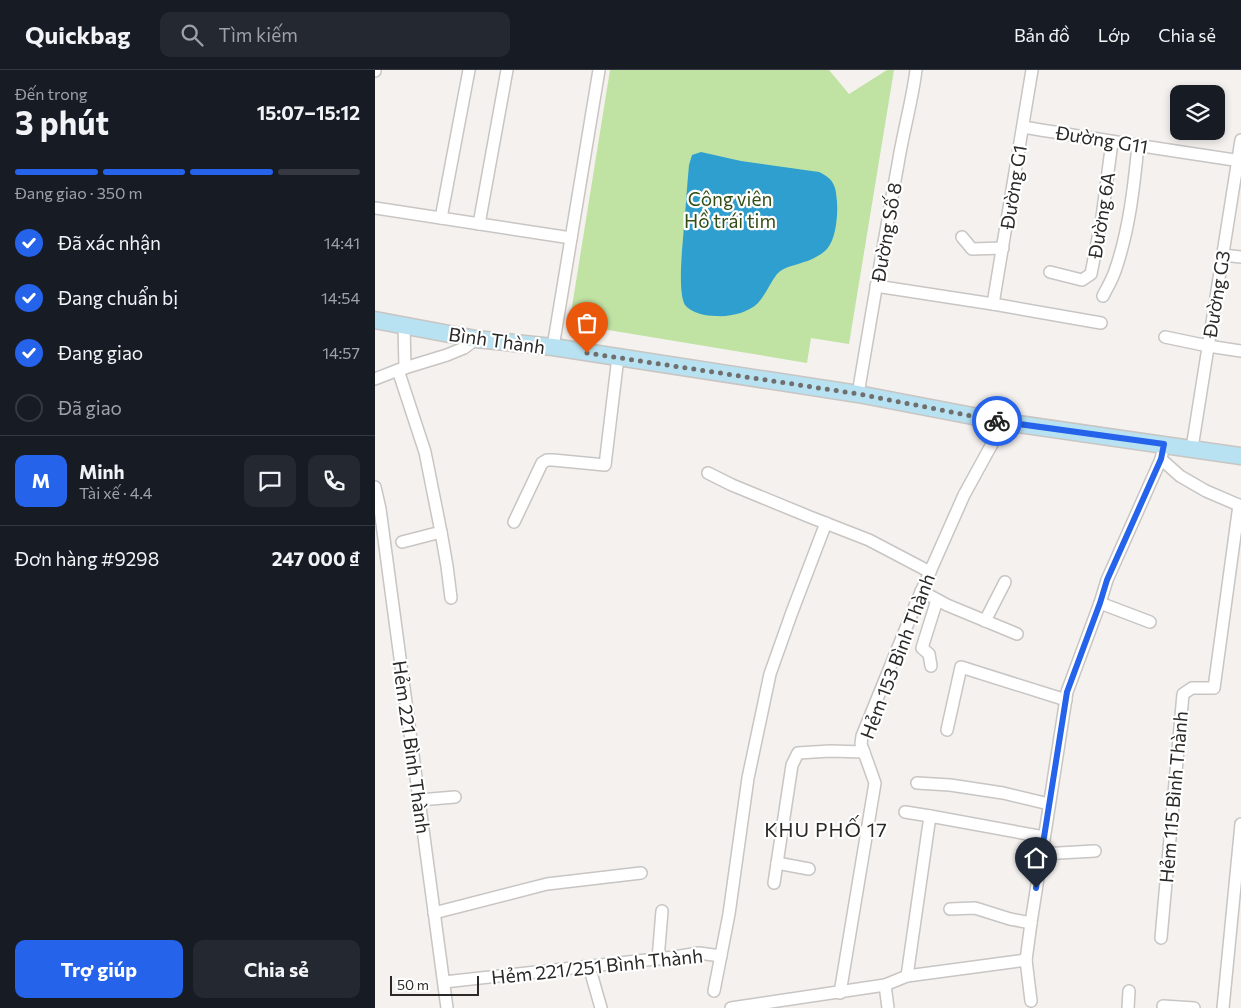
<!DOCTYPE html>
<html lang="vi">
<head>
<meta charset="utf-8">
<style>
  :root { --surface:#171b24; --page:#242831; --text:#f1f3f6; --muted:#9ea1a6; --line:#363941; --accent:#2563eb }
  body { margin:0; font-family:Commissioner,sans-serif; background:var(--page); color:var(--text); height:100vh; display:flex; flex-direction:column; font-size:19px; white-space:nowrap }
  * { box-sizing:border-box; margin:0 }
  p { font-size:16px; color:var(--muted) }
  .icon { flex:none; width:28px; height:28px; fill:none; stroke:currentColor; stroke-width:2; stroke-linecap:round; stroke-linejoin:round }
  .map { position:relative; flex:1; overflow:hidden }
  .details { display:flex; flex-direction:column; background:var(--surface); width:375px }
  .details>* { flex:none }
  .tools { position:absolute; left:795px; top:15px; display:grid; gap:10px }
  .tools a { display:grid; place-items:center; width:55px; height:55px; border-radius:10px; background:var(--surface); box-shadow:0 2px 8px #0003; font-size:25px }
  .scale { position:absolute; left:15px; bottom:12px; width:89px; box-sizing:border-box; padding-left:5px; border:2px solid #2a2928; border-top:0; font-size:14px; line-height:18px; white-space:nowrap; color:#2a2928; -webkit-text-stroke:4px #fff; paint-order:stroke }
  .pin { position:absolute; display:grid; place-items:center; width:42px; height:42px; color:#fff; margin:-51px -21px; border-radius:50% 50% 50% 0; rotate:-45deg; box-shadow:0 0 5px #0007 }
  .pin .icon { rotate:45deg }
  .courier { position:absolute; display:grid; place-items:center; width:50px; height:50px; margin:-25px; border:4px solid #2563eb; border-radius:50%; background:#fff; color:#222; box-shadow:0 1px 6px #0007 }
  .headline em { font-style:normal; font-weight:700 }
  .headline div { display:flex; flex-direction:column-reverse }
  .headline { display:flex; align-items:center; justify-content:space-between; height:85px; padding:0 15px }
  h1 { font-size:32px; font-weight:700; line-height:38px }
  .bar { display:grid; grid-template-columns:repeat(4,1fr); gap:8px 5px; align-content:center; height:60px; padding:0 15px }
  .bar i { height:6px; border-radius:4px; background:var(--line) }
  .bar .active { background:var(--accent) }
  .bar p { grid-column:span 4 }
  .line { display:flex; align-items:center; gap:12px; padding:0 15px; border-top:1px solid var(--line) }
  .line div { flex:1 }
  .round { display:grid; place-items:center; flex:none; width:52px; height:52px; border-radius:10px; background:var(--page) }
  ol { padding:0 15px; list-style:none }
  li { display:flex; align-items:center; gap:15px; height:55px }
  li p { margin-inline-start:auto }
  li .icon { padding:5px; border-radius:50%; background:var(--accent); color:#fff; stroke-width:4 }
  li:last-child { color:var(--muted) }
  li i { width:28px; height:28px; border:2px solid var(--line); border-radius:50% }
  .button { display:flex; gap:10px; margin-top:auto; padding:10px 15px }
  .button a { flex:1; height:58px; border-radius:10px; background:var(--accent); color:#fff; font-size:20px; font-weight:700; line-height:58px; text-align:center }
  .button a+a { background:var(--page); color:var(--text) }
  header { display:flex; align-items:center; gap:30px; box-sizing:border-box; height:70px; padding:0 25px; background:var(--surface); border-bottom:1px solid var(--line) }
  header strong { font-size:24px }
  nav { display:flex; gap:28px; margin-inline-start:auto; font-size:18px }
  .search { width:350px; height:45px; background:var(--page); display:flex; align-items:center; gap:12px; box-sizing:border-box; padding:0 18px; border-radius:10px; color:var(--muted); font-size:19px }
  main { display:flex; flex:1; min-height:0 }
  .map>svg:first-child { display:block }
  .green { fill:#c0e3a3 }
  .water { fill:#2f9fcf }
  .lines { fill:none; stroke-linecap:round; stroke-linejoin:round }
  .street-casing { stroke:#c8c5c3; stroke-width:14 }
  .secondary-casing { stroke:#c8c5c3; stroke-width:19 }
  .street { stroke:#fff; stroke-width:11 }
  .secondary { stroke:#b8e2f1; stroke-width:16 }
  .done { stroke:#716f6d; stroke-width:5; stroke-dasharray:0 9 }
  .route { stroke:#2563eb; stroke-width:6 }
  .labels { text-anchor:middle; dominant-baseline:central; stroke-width:4.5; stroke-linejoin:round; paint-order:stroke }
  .street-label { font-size:19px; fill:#2a2928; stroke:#fff }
  .park-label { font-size:19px; fill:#324e14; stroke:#fff }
  .neighbourhood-label { font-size:20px; letter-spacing:1px; fill:#2a2928; stroke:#fff }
</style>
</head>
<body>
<header>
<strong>Quickbag</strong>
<div class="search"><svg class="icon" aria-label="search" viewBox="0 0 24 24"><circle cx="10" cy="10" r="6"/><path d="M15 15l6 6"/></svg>Tìm kiếm</div>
<nav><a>Bản đồ</a><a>Lớp</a><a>Chia sẻ</a></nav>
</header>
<main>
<section class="details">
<div class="headline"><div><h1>3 phút</h1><p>Đến trong</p></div><em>15:07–15:12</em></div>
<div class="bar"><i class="active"></i><i class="active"></i><i class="active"></i><i></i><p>Đang giao · 350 m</p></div>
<ol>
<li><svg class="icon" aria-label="check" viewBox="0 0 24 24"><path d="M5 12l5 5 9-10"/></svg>Đã xác nhận<p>14:41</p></li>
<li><svg class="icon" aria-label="check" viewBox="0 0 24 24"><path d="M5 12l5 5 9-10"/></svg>Đang chuẩn bị<p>14:54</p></li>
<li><svg class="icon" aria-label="check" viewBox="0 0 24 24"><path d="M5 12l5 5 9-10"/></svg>Đang giao<p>14:57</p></li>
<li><i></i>Đã giao</li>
</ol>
<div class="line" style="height:90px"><b class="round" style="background:var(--accent);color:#fff">M</b><div><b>Minh</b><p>Tài xế · 4.4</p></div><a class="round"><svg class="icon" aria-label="chat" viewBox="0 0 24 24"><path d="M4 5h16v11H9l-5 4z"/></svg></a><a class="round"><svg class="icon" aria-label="phone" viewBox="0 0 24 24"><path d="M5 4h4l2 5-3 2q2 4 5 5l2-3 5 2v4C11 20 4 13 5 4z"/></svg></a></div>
<div class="line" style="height:65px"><div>Đơn hàng #9298</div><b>247 000 ₫</b></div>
<div class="button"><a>Trợ giúp</a><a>Chia sẻ</a></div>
</section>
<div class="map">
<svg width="866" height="938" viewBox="0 0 866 938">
  <rect width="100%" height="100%" fill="#f4f1ee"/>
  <!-- green -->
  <path class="green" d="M235 0H454L474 24 512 0H519L474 274 436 268 432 293 203 255 195 249Z"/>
  <!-- water -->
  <path class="water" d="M326 82 366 91 444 102C459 109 461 116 462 132 463 145 461 169 452 179 446 185 437 190 429 192 419 196 410 196 402 204 395 213 391 224 383 233 373 243 355 247 341 246 331 246 316 243 310 235 302 221 308 173 309 156 311 136 312 115 314 95L317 85Z"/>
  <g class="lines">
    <!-- street casing -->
    <g class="street-casing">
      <g id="street">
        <path d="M0 1V0"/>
        <path d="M648 57C720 69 793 80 866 91"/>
        <path d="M0 138 196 168"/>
        <path d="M66 148 94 0"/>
        <path d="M104 154 132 0"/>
        <path d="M587 167 597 179 628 178"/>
        <path d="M848 185 866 187"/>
        <path d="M675 202 707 210 716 204 727 147 737 72"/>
        <path d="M501 216 618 234 726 253"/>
        <path d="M728 226C732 218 737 210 740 201 754 161 759 117 763 75"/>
        <path d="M618 234 657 0"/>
        <path d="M29 255 30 298"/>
        <path d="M790 267 833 276 866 281"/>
        <path d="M178 277 224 0"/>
        <path d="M23 300 50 382 66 462 27 472"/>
        <path d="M0 309 23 300 72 285 89 278 101 269"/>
        <path d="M483 324C496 247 509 170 523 94 528 62 537 32 541 0"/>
        <path d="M817 378 866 70"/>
        <path d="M787 384 786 389 805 406 831 421 866 436"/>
        <path d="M333 403 357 415 435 447 494 470 555 502"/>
        <path d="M0 417 5 439 72 938"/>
        <path d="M139 452 167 393 172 390H178L230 395 243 287"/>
        <path d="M66 462 72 496 76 528"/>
        <path d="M546 521 572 535 642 564"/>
        <path d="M725 533 775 552"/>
        <path d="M610 551 630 512"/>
        <path d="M556 596 554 584 547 578 562 530"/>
        <path d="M572 660 586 597 691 630"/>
        <path d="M542 713 575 715 628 723 674 734"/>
        <path d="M44 730 80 727"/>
        <path d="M530 742 555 746"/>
        <path d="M666 784 720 781"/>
        <path d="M402 793 434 799"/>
        <path d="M399 813 417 695 423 683 455 681 489 682"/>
        <path d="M575 839 600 838 635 849 656 853"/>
        <path d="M59 843 172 814 266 803"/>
        <path d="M786 868 808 624 817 618H839L864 435"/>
        <path d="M283 889 287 841"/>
        <path d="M214 896 226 938"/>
        <path d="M532 906 555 746 669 767"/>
        <path d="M69 912 299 887 324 883 346 886"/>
        <path d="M510 915 513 938"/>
        <path d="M339 921 354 844 373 708 395 604 417 542 451 453"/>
        <path d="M465 923 500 713 486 674 487 666 542 531 589 425 629 352"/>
        <path d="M656 931 651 890 656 853 692 622 725 533 732 510 786 389"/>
        <path d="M788 936 819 938"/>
        <path d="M356 938 510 915 532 906 651 890"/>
        <path d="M753 938 754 921"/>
        <path d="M848 938 866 754"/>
      </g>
    </g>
    <!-- secondary casing -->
    <g class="secondary-casing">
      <path id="secondary" d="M0 250 101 269 178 277 483 324 629 352 866 386"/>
    </g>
    <!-- street -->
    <use href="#street" class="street"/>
    <!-- secondary -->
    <use href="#secondary" class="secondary"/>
  </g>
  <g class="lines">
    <!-- done -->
    <path class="done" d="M212 283 484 324 622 351"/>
    <!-- route -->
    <path class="route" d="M622 351 789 374 786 389 732 510 725 533 692 622 661 818"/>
  </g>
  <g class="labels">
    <!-- street labels -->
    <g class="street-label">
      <text transform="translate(727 69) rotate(9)">Đường G11</text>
      <text transform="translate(638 117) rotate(-81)">Đường G1</text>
      <text transform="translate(726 145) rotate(-81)">Đường 6A</text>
      <text transform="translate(511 162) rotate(-80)">Đường Số 8</text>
      <text transform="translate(841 224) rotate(-81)">Đường G3</text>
      <text transform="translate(122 270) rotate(8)">Bình Thành</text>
      <text transform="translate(522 586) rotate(-69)">Hẻm 153 Bình Thành</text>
      <text transform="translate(37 677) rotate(82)">Hẻm 221 Bình Thành</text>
      <text transform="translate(798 727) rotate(-85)">Hẻm 115 Bình Thành</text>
      <text transform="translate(222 896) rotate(-6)">Hẻm 221/251 Bình Thành</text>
    </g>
    <!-- park labels -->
    <g class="park-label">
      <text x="355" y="128">Công viên<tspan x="355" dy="22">Hồ trái tim</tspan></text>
    </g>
    <!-- neighbourhood labels -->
    <g class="neighbourhood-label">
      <text x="451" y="759">KHU PHỐ 17</text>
    </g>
  </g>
</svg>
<div class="tools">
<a><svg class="icon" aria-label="layers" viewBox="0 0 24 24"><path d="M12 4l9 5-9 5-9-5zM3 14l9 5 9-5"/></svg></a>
</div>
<div class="scale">50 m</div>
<div class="pin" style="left:212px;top:283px;background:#ea580c"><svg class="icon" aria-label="bag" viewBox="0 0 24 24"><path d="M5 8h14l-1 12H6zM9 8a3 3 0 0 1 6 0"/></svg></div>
<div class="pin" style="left:661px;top:818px;background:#1f2937"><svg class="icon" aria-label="home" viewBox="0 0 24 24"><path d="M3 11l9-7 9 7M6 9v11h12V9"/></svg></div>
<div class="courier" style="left:622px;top:351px"><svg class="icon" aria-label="bike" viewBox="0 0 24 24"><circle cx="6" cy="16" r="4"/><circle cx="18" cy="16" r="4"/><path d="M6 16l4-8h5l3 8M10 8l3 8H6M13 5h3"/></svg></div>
</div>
</main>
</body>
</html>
